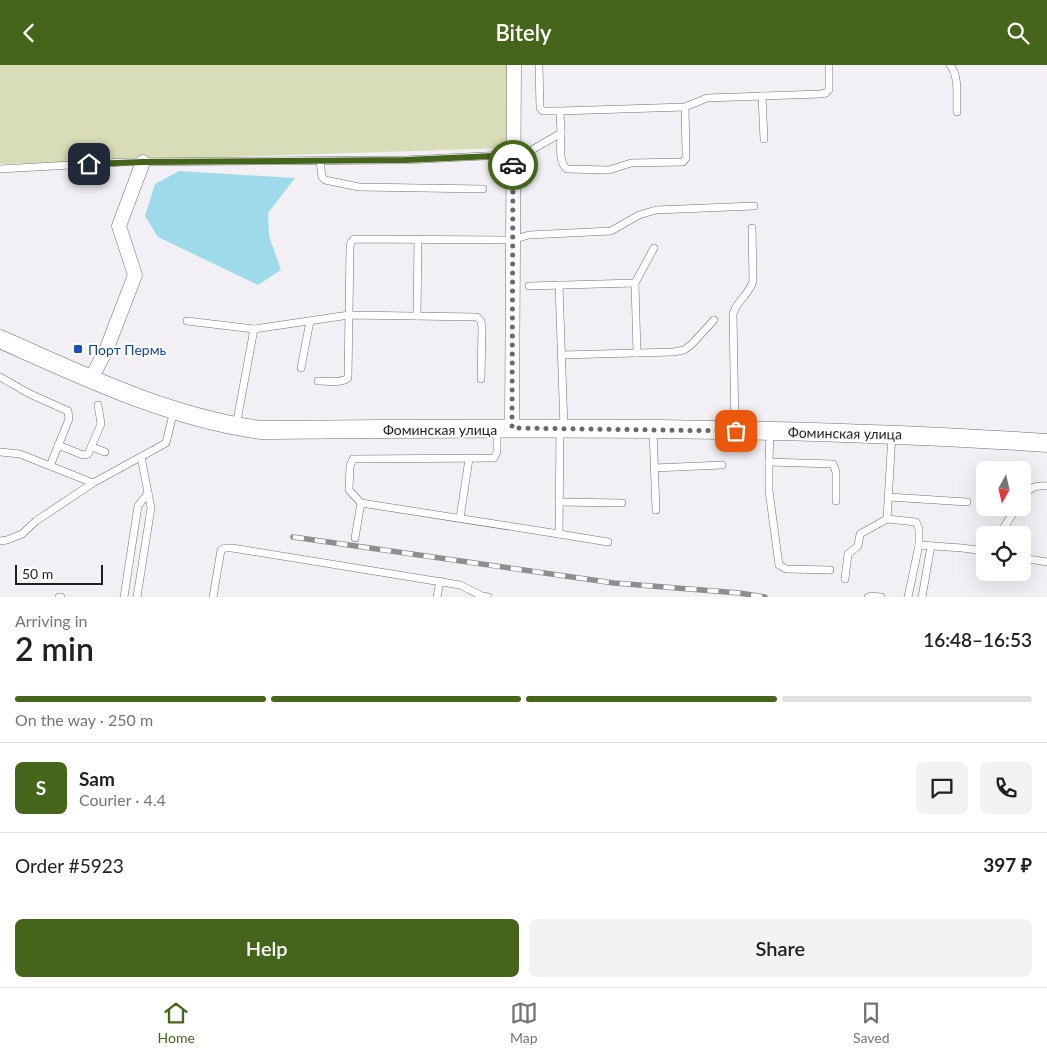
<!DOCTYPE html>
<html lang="en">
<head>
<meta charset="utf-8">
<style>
  :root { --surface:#fff; --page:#f2f2f2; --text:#202124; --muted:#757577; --line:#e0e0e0; --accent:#45651b }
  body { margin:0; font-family:Lato,sans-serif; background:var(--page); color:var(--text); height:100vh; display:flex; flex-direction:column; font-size:19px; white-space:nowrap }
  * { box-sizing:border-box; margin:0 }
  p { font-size:16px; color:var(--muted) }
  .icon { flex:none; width:28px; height:28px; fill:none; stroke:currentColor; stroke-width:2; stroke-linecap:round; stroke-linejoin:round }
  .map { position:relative; height:532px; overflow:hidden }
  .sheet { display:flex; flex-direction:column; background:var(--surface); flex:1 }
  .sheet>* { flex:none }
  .needle { width:32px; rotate:188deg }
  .tools { position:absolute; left:976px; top:396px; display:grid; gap:10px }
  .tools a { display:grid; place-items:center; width:55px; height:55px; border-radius:8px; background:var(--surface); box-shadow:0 5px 20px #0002; font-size:25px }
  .scale { position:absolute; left:15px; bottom:12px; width:88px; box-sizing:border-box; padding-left:5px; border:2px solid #1f1f20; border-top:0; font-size:14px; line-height:18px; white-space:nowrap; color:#1f1f20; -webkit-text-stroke:4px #fffeff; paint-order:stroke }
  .pin { position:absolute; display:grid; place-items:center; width:42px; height:42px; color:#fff; margin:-21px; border-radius:10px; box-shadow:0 2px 8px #0006 }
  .courier { position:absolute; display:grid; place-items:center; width:50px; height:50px; margin:-25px; border:4px solid #45651b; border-radius:50%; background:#fff; color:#222; box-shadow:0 1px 6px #0007 }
  .head em { font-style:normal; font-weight:600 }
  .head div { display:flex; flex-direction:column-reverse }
  .head { display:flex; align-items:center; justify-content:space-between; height:85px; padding:0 15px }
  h1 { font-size:32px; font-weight:600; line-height:38px }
  .bar { display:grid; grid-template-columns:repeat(4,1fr); gap:8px 5px; align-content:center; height:60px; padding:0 15px }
  .bar i { height:6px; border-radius:4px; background:var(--line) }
  .bar .on { background:var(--accent) }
  .bar p { grid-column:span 4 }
  .line { display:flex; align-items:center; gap:12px; padding:0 15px; border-top:1px solid var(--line) }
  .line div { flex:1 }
  .round { display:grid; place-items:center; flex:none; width:52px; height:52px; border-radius:8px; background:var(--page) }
  .cta { display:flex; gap:10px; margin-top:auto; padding:10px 15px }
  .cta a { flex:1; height:58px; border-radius:8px; background:var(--accent); color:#fff; font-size:20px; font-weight:600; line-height:58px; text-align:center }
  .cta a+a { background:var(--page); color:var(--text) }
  header { display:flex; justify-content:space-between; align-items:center; height:65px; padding:0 15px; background:var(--accent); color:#fff; font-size:22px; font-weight:600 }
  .tab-bar { display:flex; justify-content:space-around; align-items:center; height:70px; border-top:1px solid var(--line); background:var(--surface); font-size:14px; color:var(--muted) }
  .tab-bar a { display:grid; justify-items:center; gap:2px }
  .tab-bar .on { color:var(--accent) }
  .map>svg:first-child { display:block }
  .green { fill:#d8dcb7 }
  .water { fill:#9ddbeb }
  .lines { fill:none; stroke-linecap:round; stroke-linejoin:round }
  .service-casing { stroke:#716f73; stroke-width:8 }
  .minor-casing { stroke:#716f73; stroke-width:15 }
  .tertiary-casing { stroke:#716f73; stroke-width:19 }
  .service { stroke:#fff; stroke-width:7 }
  .minor { stroke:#fff; stroke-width:14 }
  .tertiary { stroke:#fff; stroke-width:18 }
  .rail-casing { stroke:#8f8d90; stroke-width:5.5 }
  .rail { stroke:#fffeff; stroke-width:4; stroke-dasharray:11; stroke-linecap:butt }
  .done { stroke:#69686a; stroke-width:5; stroke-dasharray:0 9 }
  .route { stroke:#45651b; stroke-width:6 }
  .transit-dot { fill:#1a4fb4; stroke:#fffeff; stroke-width:2 }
  .labels { text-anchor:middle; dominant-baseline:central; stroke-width:4; stroke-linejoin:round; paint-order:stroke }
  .transit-label { font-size:14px; fill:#164399; stroke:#fffeff; text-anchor:start }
  .street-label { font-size:14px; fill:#1f1f20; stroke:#fffeff }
</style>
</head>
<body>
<header><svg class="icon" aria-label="back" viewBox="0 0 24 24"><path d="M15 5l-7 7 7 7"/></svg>Bitely<svg class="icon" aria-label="search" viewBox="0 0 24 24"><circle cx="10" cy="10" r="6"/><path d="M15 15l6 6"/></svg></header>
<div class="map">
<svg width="1047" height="532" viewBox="0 0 1047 532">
  <rect width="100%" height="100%" fill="#f2f0f4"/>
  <!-- green -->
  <path class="green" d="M0 0H508L507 83 0 99Z"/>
  <!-- water -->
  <path class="water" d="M179 106 295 113 268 148 269 171 281 205 258 220 158 172 145 151 155 119Z"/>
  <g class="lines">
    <!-- service casing -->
    <g class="service-casing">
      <g id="service">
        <path d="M950 0C960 12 956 33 957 47"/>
        <path d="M762 31 764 74"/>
        <path d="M560 46 685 42 707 33 821 29 826 28 829 25V0"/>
        <path d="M561 68C561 79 558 97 567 104L609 105 631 98 683 97 686 93V88L685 42"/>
        <path d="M320 96 322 112 325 115 359 122 483 124"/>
        <path d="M0 104 124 97 405 95 525 89 561 68 560 46H543L540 43 539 0"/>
        <path d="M559 220 564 363"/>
        <path d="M529 221 635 218"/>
        <path d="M417 251 418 174"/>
        <path d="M187 256 254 264"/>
        <path d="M637 288 635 218 654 183"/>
        <path d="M562 290 673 287 684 285 691 280 714 255"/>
        <path d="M301 303 310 256"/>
        <path d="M0 312 30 329 68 346 69 354 50 401"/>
        <path d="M318 316C327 316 340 319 348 313L350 182 351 177 354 174 512 175 529 170 611 166 639 150 656 145 754 141"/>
        <path d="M236 361 254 264 349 250 477 252 481 256 482 262 481 314"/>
        <path d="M735 364 733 249C736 236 750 229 753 216L752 163"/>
        <path d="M653 365 656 445"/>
        <path d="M770 367 769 397 833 399 836 407V436"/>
        <path d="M892 369 887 454 916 457 919 464V480L962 483 985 486"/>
        <path d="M58 380 83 390 88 389 101 359 98 340"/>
        <path d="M92 382 105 387"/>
        <path d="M0 387 20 389 93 418"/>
        <path d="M769 397V426L779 500 786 504 830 505"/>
        <path d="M654 403 722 400"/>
        <path d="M889 432 967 437"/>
        <path d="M1022 434C1029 423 1034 420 1047 421"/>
        <path d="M559 437 622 438"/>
        <path d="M361 438 349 425 350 401 353 394 494 393 497 387V364"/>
        <path d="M460 453 469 394"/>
        <path d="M559 469 608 477"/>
        <path d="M999 470 1017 442"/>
        <path d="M355 473 361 438 559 469 560 364"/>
        <path d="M0 476 7 475 22 469 36 456 93 418 166 378 174 345"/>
        <path d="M1022 493 1047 497"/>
        <path d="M845 514 848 489 858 481 860 469 887 454"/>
        <path d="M59 532H61"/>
        <path d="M124 532 138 441 148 428"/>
        <path d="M137 532 151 443 141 392"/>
        <path d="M213 532 221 485 225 483H232L460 520 482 531 488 532"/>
        <path d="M437 532 440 516"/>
        <path d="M868 532 871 531 881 532"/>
        <path d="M908 532 919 480"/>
        <path d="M922 532 931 481"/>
      </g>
    </g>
    <!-- minor casing -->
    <g class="minor-casing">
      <g id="minor">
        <path d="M91 314 107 283 135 210 119 161 143 97"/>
        <path d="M512 363 514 0"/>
      </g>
    </g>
    <!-- tertiary casing -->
    <g class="tertiary-casing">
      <path id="tertiary" d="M0 274C83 311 170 353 261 365 523 363 786 360 1047 378"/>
    </g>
    <!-- service -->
    <use href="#service" class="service"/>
    <!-- minor -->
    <use href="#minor" class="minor"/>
    <!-- tertiary -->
    <use href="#tertiary" class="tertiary"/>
    <!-- rail casing -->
    <g class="rail-casing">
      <path id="rail" d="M293 472 614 518 739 528 765 532"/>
    </g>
    <!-- rail -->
    <use href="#rail" class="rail"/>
  </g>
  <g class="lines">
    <!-- done -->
    <path class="done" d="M513 100 512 363 736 366"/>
    <!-- route -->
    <path class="route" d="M89 99 143 97 405 95 513 90V100"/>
  </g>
  <!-- markers -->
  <rect class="transit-dot" x="73" y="279" width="10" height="10" rx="2.5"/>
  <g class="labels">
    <!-- transit labels -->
    <g class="transit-label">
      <text x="88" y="284">Порт Пермь</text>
    </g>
    <!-- street labels -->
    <g class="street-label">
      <text x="440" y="364">Фоминская улица</text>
      <text transform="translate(845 368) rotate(1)">Фоминская улица</text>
    </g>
  </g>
</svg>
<div class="tools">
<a><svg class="needle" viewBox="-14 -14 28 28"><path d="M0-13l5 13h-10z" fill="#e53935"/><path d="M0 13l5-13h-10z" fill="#757577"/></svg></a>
<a><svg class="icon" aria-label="locate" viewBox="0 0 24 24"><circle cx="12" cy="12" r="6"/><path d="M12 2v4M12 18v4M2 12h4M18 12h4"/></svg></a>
</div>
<div class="scale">50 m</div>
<div class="pin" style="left:736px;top:366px;background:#ea580c"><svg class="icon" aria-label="bag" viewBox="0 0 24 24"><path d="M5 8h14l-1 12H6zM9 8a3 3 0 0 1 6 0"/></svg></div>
<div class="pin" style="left:89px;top:99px;background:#1f2937"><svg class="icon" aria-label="home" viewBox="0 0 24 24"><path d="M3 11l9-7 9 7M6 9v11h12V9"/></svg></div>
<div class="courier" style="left:513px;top:100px"><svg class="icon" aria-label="car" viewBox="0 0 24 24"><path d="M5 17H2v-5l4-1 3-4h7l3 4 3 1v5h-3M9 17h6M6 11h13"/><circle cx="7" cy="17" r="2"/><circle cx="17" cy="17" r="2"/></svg></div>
</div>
<section class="sheet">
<div class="head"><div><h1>2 min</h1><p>Arriving in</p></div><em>16:48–16:53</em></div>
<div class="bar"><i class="on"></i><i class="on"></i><i class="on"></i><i></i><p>On the way · 250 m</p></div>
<div class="line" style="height:90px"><b class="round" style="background:var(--accent);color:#fff">S</b><div><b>Sam</b><p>Courier · 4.4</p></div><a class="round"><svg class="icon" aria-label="chat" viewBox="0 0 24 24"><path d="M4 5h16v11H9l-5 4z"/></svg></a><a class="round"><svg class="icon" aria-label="phone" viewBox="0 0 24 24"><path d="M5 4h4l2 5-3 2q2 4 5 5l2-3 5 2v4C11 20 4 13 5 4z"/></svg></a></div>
<div class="line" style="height:65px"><div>Order #5923</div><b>397 ₽</b></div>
<div class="cta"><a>Help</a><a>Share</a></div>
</section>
<nav class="tab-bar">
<a class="on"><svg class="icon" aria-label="home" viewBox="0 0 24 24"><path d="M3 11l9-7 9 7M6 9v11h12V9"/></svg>Home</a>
<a><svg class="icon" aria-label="map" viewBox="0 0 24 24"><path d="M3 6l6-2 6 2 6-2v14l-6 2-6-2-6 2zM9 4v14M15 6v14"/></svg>Map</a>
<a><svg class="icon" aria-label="saved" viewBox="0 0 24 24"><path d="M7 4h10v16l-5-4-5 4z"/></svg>Saved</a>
</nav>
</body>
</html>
